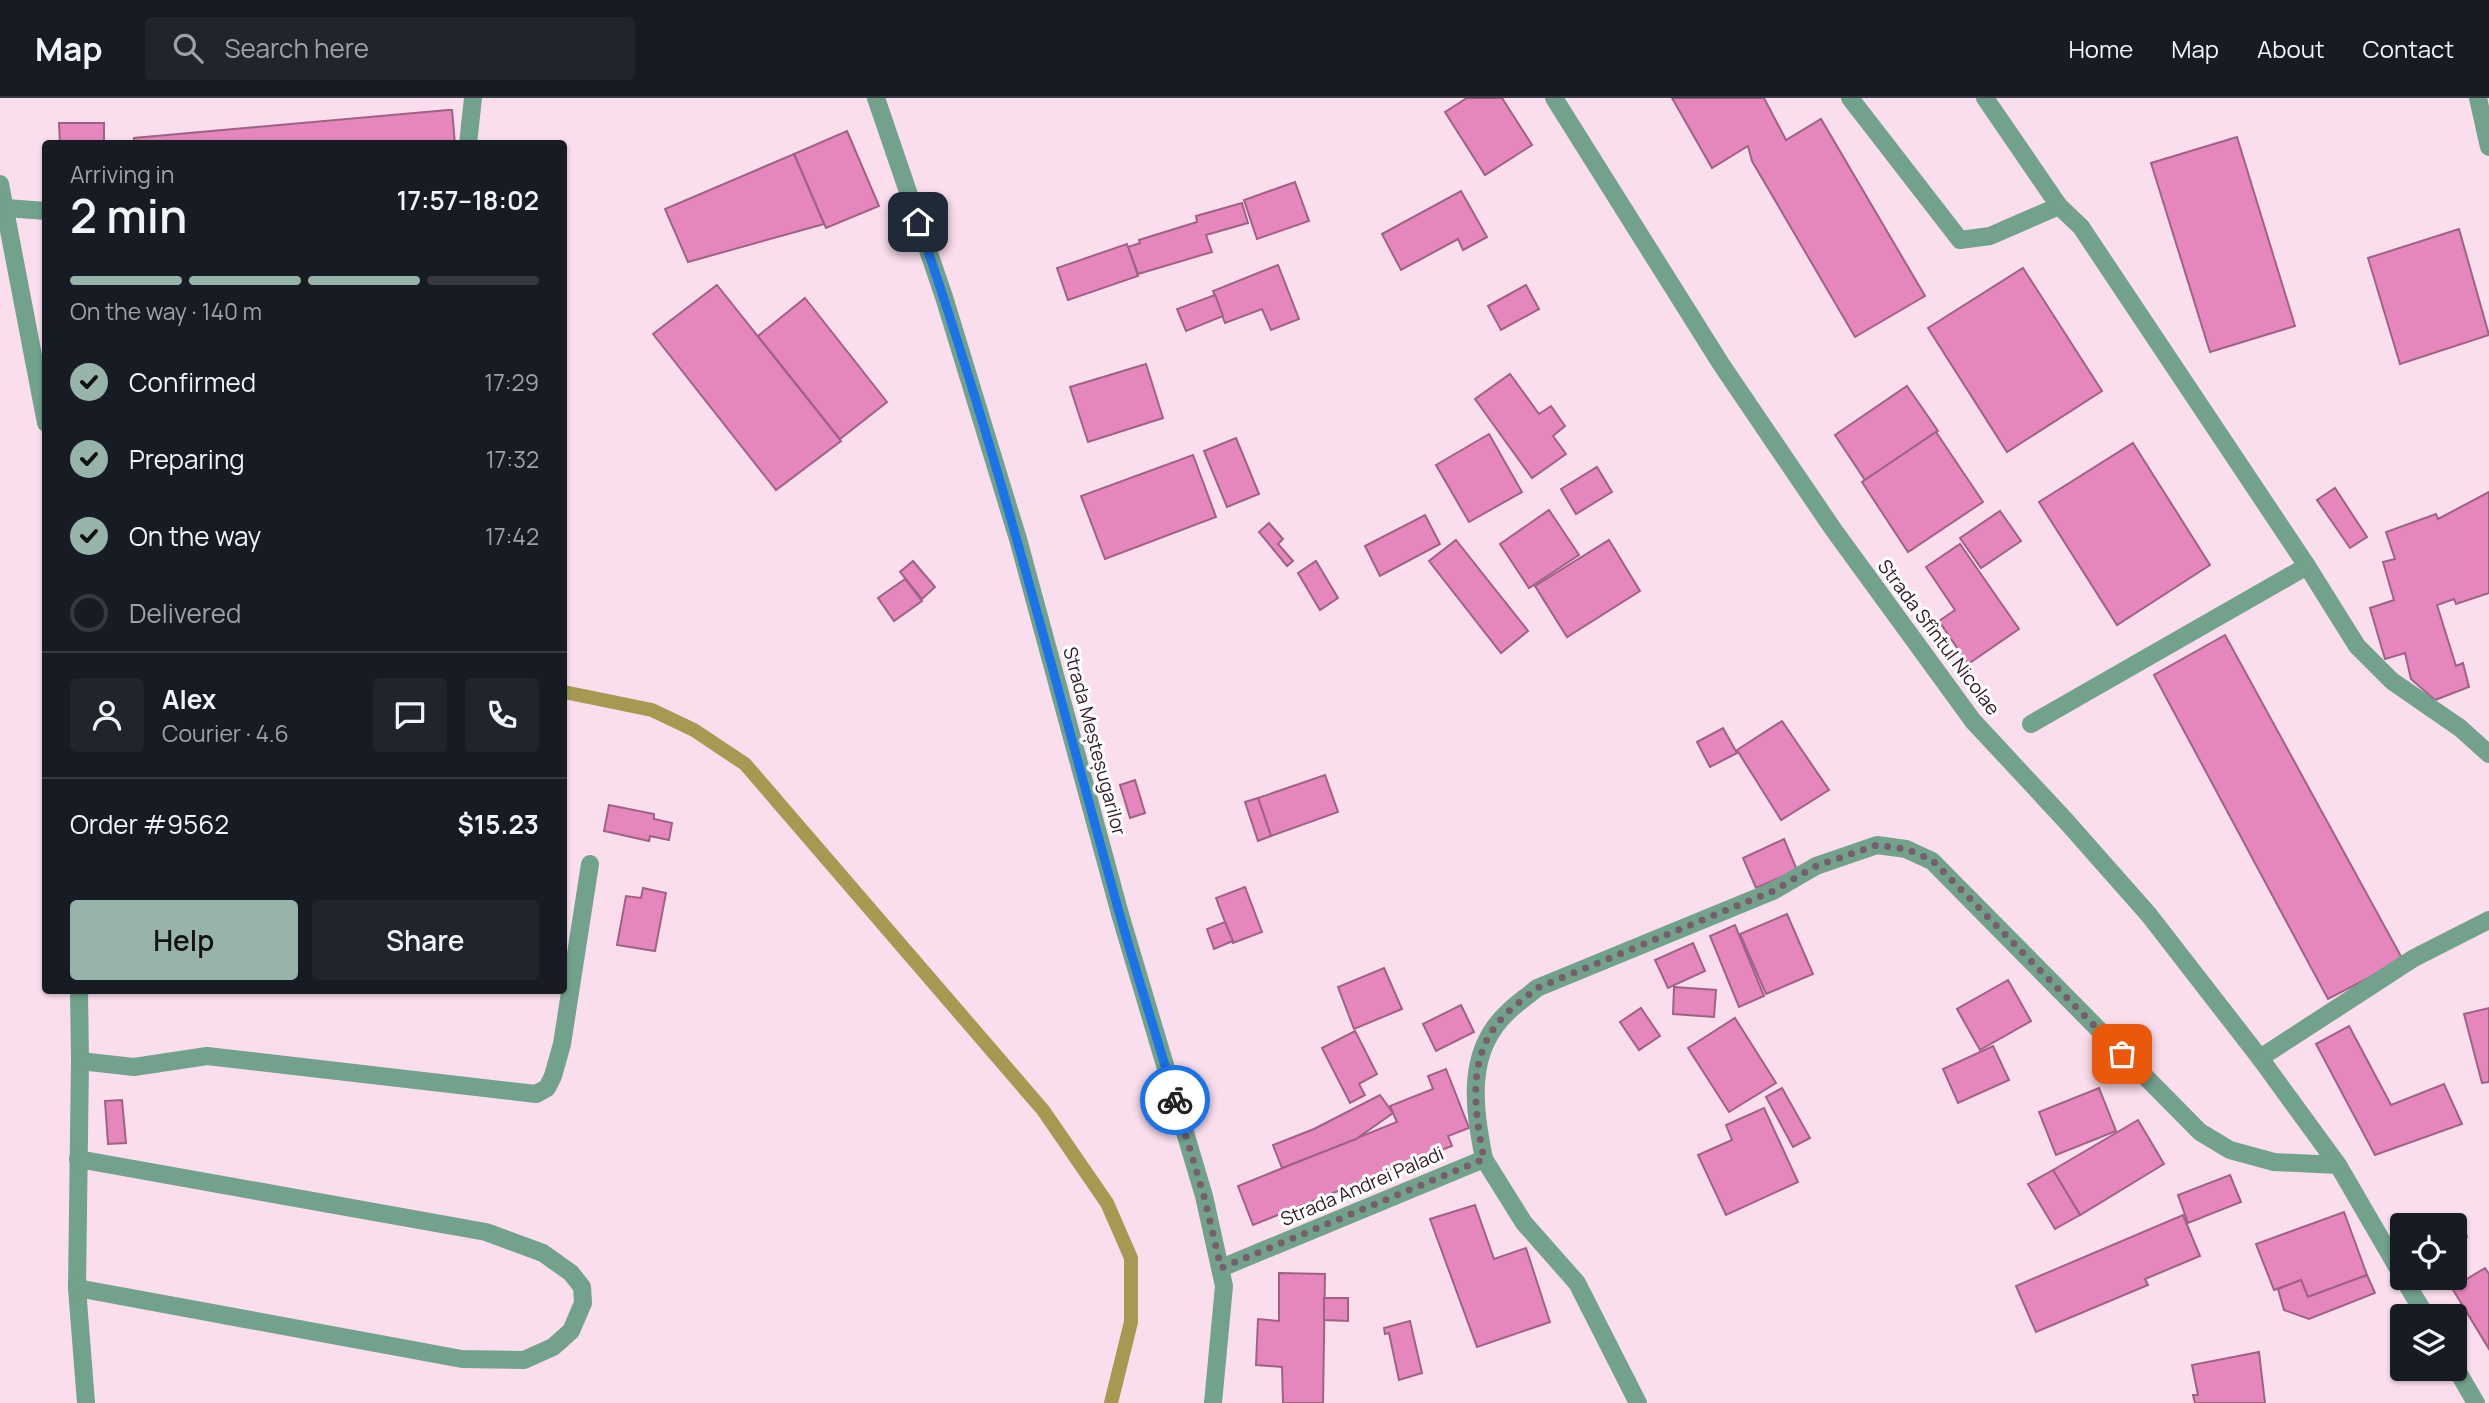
<!DOCTYPE html>
<html lang="en">
<head>
<meta charset="utf-8">
<style>
  :root { --surface:#171b24; --page:#20242c; --text:#f1f3f6; --muted:#9ea1a6; --line:#363941; --accent:#97b3aa }
  body { margin:0; font-family:Manrope,sans-serif; background:var(--page); color:var(--text); height:100vh; display:flex; flex-direction:column; font-size:26px; white-space:nowrap }
  * { box-sizing:border-box; margin:0 }
  p { font-size:23px; color:var(--muted) }
  .icon { flex:none; width:38px; height:38px; fill:none; stroke:currentColor; stroke-width:2; stroke-linecap:round; stroke-linejoin:round }
  .map { position:relative; flex:1; overflow:hidden }
  .drawer { position:absolute; left:42px; top:42px; width:525px; height:854px; display:flex; flex-direction:column; background:var(--surface); border-radius:7px; box-shadow:0 2px 5px #0004 }
  .drawer>* { flex:none }
  .fabs { position:absolute; left:2390px; top:1115px; display:grid; gap:14px }
  .fabs a { display:grid; place-items:center; width:77px; height:77px; border-radius:7px; background:var(--surface); box-shadow:0 2px 5px #0004; font-size:35px }
  .pin { position:absolute; display:grid; place-items:center; width:60px; height:60px; color:#fff; margin:-30px; border-radius:14px; box-shadow:0 4px 10px #0006 }
  .courier { position:absolute; display:grid; place-items:center; width:70px; height:70px; margin:-35px; border:5px solid #1a73e8; border-radius:50%; background:#fff; color:#222; box-shadow:0 2px 9px #0007 }
  .overview em { font-style:normal; font-weight:600 }
  .overview div { display:flex; flex-direction:column-reverse }
  .overview { display:flex; align-items:center; justify-content:space-between; height:119px; padding:0 28px }
  h1 { font-size:46px; font-weight:600; line-height:52px }
  .bar { display:grid; grid-template-columns:repeat(4,1fr); gap:10px 7px; align-content:center; height:84px; padding:0 28px }
  .bar i { height:9px; border-radius:5px; background:var(--line) }
  .bar .on { background:var(--accent) }
  .bar p { grid-column:span 4 }
  .line { display:flex; align-items:center; gap:18px; padding:0 28px; border-top:2px solid var(--line) }
  .line div { flex:1 }
  .round { display:grid; place-items:center; flex:none; width:74px; height:74px; border-radius:7px; background:var(--page) }
  ol { padding:0 28px; list-style:none }
  li { display:flex; align-items:center; gap:21px; height:77px }
  li p { margin-inline-start:auto }
  li .icon { padding:7px; border-radius:50%; background:var(--accent); color:#111; stroke-width:4 }
  li:last-child { color:var(--muted) }
  li i { width:38px; height:38px; border:4px solid var(--line); border-radius:50% }
  .button { display:flex; gap:14px; margin-top:auto; padding:14px 28px }
  .button a { flex:1; height:80px; border-radius:7px; background:var(--accent); color:#111; font-size:28px; font-weight:600; line-height:80px; text-align:center }
  .button a+a { background:var(--page); color:var(--text) }
  header { display:flex; align-items:center; gap:42px; box-sizing:border-box; height:98px; padding:0 35px; background:var(--surface); border-bottom:2px solid var(--line) }
  header strong { font-size:33px }
  nav { display:flex; gap:38px; margin-inline-start:auto; font-size:24px }
  .search { width:490px; height:63px; background:var(--page); display:flex; align-items:center; gap:18px; box-sizing:border-box; padding:0 24px; border-radius:7px; color:var(--muted); font-size:26px }
  .map>svg:first-child { display:block }
  .lines { fill:none; stroke-linecap:round; stroke-linejoin:round }
  .stream { stroke:#a69a52; stroke-width:14 }
  .building { fill:#e587bc; stroke:#a06284; stroke-width:2 }
  .minor { stroke:#72a18c; stroke-width:18 }
  .done { stroke:#785e6c; stroke-width:7; stroke-dasharray:0 12.6 }
  .route { stroke:#1a73e8; stroke-width:9 }
  .labels { text-anchor:middle; dominant-baseline:central; stroke-width:6; stroke-linejoin:round; paint-order:stroke }
  .street-label { font-size:19px; fill:#321927; stroke:#fff }
</style>
</head>
<body>
<header>
<strong>Map</strong>
<div class="search"><svg class="icon" aria-label="search" viewBox="0 0 24 24"><circle cx="10" cy="10" r="6"/><path d="M15 15l6 6"/></svg>Search here</div>
<nav><a>Home</a><a>Map</a><a>About</a><a>Contact</a></nav>
</header>
<div class="map">
<svg width="2489" height="1305" viewBox="0 0 2489 1305">
  <rect width="100%" height="100%" fill="#fbdeed"/>
  <g class="lines">
    <!-- stream -->
    <path class="stream" d="M564 594 652 612 694 632 745 666 1043 1012 1107 1105 1131 1160V1224L1111 1305"/>
  </g>
  <!-- building -->
  <g class="building">
    <path d="M1467 0H1502L1532 47 1485 77 1445 14Z"/>
    <path d="M1672 0H1764L1786 42 1821 21 1925 198 1855 239 1752 63 1748 48 1712 70Z"/>
    <path d="M448 12H452L455 46H134V40Z"/>
    <path d="M59 25H104V46H60Z"/>
    <path d="M847 33 879 108 826 130 794 56Z"/>
    <path d="M2237 39 2295 228 2210 254 2151 65Z"/>
    <path d="M794 56 824 126 688 164 665 111Z"/>
    <path d="M1295 84 1309 123 1257 141 1244 102Z"/>
    <path d="M1461 93 1487 139 1463 152 1458 141 1401 172 1382 136Z"/>
    <path d="M1242 105 1248 125 1206 137 1212 154 1138 176 1128 149 1140 145 1139 142 1197 124 1196 118Z"/>
    <path d="M2459 131 2489 237 2400 266 2368 160Z"/>
    <path d="M1127 146 1138 178 1068 202 1057 170Z"/>
    <path d="M1278 167 1299 221 1271 232 1262 211 1225 225 1213 193Z"/>
    <path d="M2023 170 2102 293 2007 354 1928 230Z"/>
    <path d="M717 187 841 343 776 392 653 236Z"/>
    <path d="M1526 187 1539 211 1501 232 1488 208Z"/>
    <path d="M1215 197 1223 218 1186 233 1177 211Z"/>
    <path d="M805 200 887 304 840 341 758 238Z"/>
    <path d="M1146 266 1163 320 1088 344 1070 289Z"/>
    <path d="M1510 276 1539 316 1551 308 1565 328 1553 338 1566 356 1532 380 1475 301Z"/>
    <path d="M1907 288 1938 333 1865 382 1835 337Z"/>
    <path d="M1936 334 1983 404 1908 454 1862 384Z"/>
    <path d="M1489 336 1522 394 1469 424 1436 367Z"/>
    <path d="M1236 340 1259 396 1227 409 1204 353Z"/>
    <path d="M2133 345 2210 467 2117 527 2039 404Z"/>
    <path d="M1193 357 1216 419 1105 461 1081 398Z"/>
    <path d="M1597 369 1612 394 1576 416 1561 391Z"/>
    <path d="M2335 390 2367 439 2350 450 2317 402Z"/>
    <path d="M2489 394V495L2456 506 2454 501 2437 507 2456 568 2463 565 2469 589 2435 602 2411 581 2405 555 2385 561 2370 510 2394 502 2383 464 2395 461 2386 434 2436 416 2438 421Z"/>
    <path d="M1549 412 1579 457 1529 490 1500 446Z"/>
    <path d="M2000 413 2021 443 1981 470 1960 440Z"/>
    <path d="M1425 417 1440 446 1380 478 1365 448Z"/>
    <path d="M1269 425 1283 441 1278 446 1293 463 1287 468 1259 434Z"/>
    <path d="M1456 442 1528 533 1501 555 1429 463Z"/>
    <path d="M1609 442 1640 493 1567 539 1535 488Z"/>
    <path d="M1960 446 2019 531 1968 566 1939 523 1955 512 1926 469Z"/>
    <path d="M913 463 935 489 922 501 900 474Z"/>
    <path d="M1316 463 1338 500 1320 512 1298 475Z"/>
    <path d="M905 481 922 503 894 523 878 500Z"/>
    <path d="M2225 537 2403 862 2328 901 2154 577Z"/>
    <path d="M1782 623 1829 692 1781 722 1737 652Z"/>
    <path d="M1723 630 1737 655 1710 669 1697 644Z"/>
    <path d="M1325 677 1338 714 1271 738 1258 700Z"/>
    <path d="M1135 682 1145 715 1130 720 1120 687Z"/>
    <path d="M1258 700 1271 738 1258 743 1245 704Z"/>
    <path d="M609 707 654 716V721L672 725 669 742 650 738 649 743 604 733Z"/>
    <path d="M1784 741 1797 772 1756 790 1743 760Z"/>
    <path d="M1245 789 1262 834 1233 845 1216 800Z"/>
    <path d="M643 790 666 795 655 853 617 847 626 798 641 800Z"/>
    <path d="M1787 816 1813 876 1766 896 1740 836Z"/>
    <path d="M1225 824 1233 843 1214 851 1207 831Z"/>
    <path d="M1735 827 1764 898 1739 909 1710 838Z"/>
    <path d="M1693 845 1705 873 1668 890 1655 862Z"/>
    <path d="M1384 870 1402 911 1354 931 1338 889Z"/>
    <path d="M2008 882 2031 923 1980 952 1957 911Z"/>
    <path d="M1674 889 1716 892 1714 919 1673 916Z"/>
    <path d="M1461 907 1474 934 1436 953 1423 926Z"/>
    <path d="M1641 910 1660 938 1639 952 1620 924Z"/>
    <path d="M2489 910V984L2482 985 2464 916Z"/>
    <path d="M1735 920 1776 985 1729 1014 1688 950Z"/>
    <path d="M2349 928 2391 1007 2444 986 2462 1026 2375 1057 2316 946Z"/>
    <path d="M1355 933 1377 976 1359 986 1365 997 1350 1005 1322 950Z"/>
    <path d="M1993 948 2009 982 1958 1005 1943 971Z"/>
    <path d="M1446 971 1469 1030 1448 1038 1452 1048 1387 1073 1390 1081 1366 1091 1363 1083 1253 1127 1238 1088 1397 1024 1390 1008 1433 991 1428 978Z"/>
    <path d="M1782 990 1810 1040 1793 1049 1766 999Z"/>
    <path d="M2099 990 2116 1033 2056 1057 2039 1014Z"/>
    <path d="M1380 997 1393 1015 1356 1041 1282 1070 1273 1047 1314 1031Z"/>
    <path d="M122 1002 126 1045 108 1046 105 1003Z"/>
    <path d="M1764 1010 1798 1084 1726 1117 1698 1057 1732 1042 1726 1027Z"/>
    <path d="M2138 1022 2164 1066 2080 1117 2053 1072Z"/>
    <path d="M2053 1072 2080 1117 2055 1131 2028 1086Z"/>
    <path d="M2230 1077 2241 1104 2188 1125 2178 1097Z"/>
    <path d="M1475 1107 1494 1161 1526 1150 1550 1224 1477 1249 1430 1121Z"/>
    <path d="M2344 1114 2367 1177 2308 1199 2301 1182 2274 1192 2256 1146Z"/>
    <path d="M2183 1117 2200 1158 2145 1181 2148 1187 2036 1234 2016 1188Z"/>
    <path d="M2458 1118 2467 1139 2455 1144V1127L2440 1125Z"/>
    <path d="M2485 1170 2489 1176V1251L2452 1190Z"/>
    <path d="M1279 1175 1325 1176 1323 1305H1283L1282 1269 1256 1267 1258 1221 1279 1223Z"/>
    <path d="M2367 1177 2375 1195 2309 1221 2284 1212 2278 1191 2301 1182 2308 1199Z"/>
    <path d="M1324 1200H1348V1223L1324 1222Z"/>
    <path d="M1410 1223 1422 1275 1399 1282 1389 1235 1385 1236 1384 1230Z"/>
    <path d="M2259 1254 2265 1305H2195L2193 1297H2198L2192 1267Z"/>
  </g>
  <g class="lines">
    <!-- minor -->
    <g class="minor">
      <path d="M876 0 944 199 1018 441 1120 816 1204 1098 1224 1188 1213 1305"/>
      <path d="M1554 0 1721 266 1833 431 1973 623 2066 723 2149 817 2260 960 2338 1067 2403 1179"/>
      <path d="M1850 0 1960 142 1990 138 2059 108 2081 129 2307 468 2357 548 2392 583 2460 630 2489 656"/>
      <path d="M1985 0 2059 108"/>
      <path d="M2478 0 2489 49"/>
      <path d="M468 46 473 0"/>
      <path d="M0 86 46 325"/>
      <path d="M6 110 46 113"/>
      <path d="M2031 626 2307 468"/>
      <path d="M79 892 80 963 77 1190 86 1305"/>
      <path d="M2260 960 2414 860 2489 822"/>
      <path d="M80 963 134 969 207 958 536 996 547 990 553 978 562 946 590 766"/>
      <path d="M1484 1061C1474 1010 1465 954 1508 914 1517 905 1528 898 1537 890L1773 793 1816 768 1877 747 1906 751 1932 763 2200 1034 2230 1052 2274 1064 2338 1067"/>
      <path d="M1221 1170 1484 1061 1524 1125 1577 1185 1638 1305"/>
      <path d="M2403 1180 2426 1218"/>
      <path d="M77 1190 462 1261 524 1262 553 1249 571 1233 583 1205 582 1189 571 1175 543 1155 486 1134 78 1061"/>
      <path d="M2455 1269 2476 1305"/>
    </g>
  </g>
  <g class="lines">
    <!-- done -->
    <path class="done" d="M1175 1002 1204 1098 1221 1170 1484 1061C1474 1010 1465 954 1508 914 1517 905 1528 898 1537 890L1773 793 1816 768 1877 747 1906 751 1932 762 2122 956"/>
    <!-- route -->
    <path class="route" d="M918 124C997 351 1055 583 1119 814 1137 877 1157 939 1175 1002"/>
  </g>
  <g class="labels">
    <!-- street labels -->
    <g class="street-label">
      <text transform="translate(1939 539) rotate(53)">Strada Sfîntul Nicolae</text>
      <text transform="translate(1095 643) rotate(75)">Strada Meșteșugarilor</text>
      <text transform="translate(1362 1088) rotate(-23)">Strada Andrei Paladi</text>
    </g>
  </g>
</svg>
<div class="fabs">
<a><svg class="icon" aria-label="locate" viewBox="0 0 24 24"><circle cx="12" cy="12" r="6"/><path d="M12 2v4M12 18v4M2 12h4M18 12h4"/></svg></a>
<a><svg class="icon" aria-label="layers" viewBox="0 0 24 24"><path d="M12 4l9 5-9 5-9-5zM3 14l9 5 9-5"/></svg></a>
</div>
<div class="pin" style="left:2122px;top:956px;background:#ea580c"><svg class="icon" aria-label="bag" viewBox="0 0 24 24"><path d="M5 8h14l-1 12H6zM9 8a3 3 0 0 1 6 0"/></svg></div>
<div class="pin" style="left:918px;top:124px;background:#1f2937"><svg class="icon" aria-label="home" viewBox="0 0 24 24"><path d="M3 11l9-7 9 7M6 9v11h12V9"/></svg></div>
<div class="courier" style="left:1175px;top:1002px"><svg class="icon" aria-label="bike" viewBox="0 0 24 24"><circle cx="6" cy="16" r="4"/><circle cx="18" cy="16" r="4"/><path d="M6 16l4-8h5l3 8M10 8l3 8H6M13 5h3"/></svg></div>
<section class="drawer">
<div class="overview"><div><h1>2 min</h1><p>Arriving in</p></div><em>17:57–18:02</em></div>
<div class="bar"><i class="on"></i><i class="on"></i><i class="on"></i><i></i><p>On the way · 140 m</p></div>
<ol>
<li><svg class="icon" aria-label="check" viewBox="0 0 24 24"><path d="M5 12l5 5 9-10"/></svg>Confirmed<p>17:29</p></li>
<li><svg class="icon" aria-label="check" viewBox="0 0 24 24"><path d="M5 12l5 5 9-10"/></svg>Preparing<p>17:32</p></li>
<li><svg class="icon" aria-label="check" viewBox="0 0 24 24"><path d="M5 12l5 5 9-10"/></svg>On the way<p>17:42</p></li>
<li><i></i>Delivered</li>
</ol>
<div class="line" style="height:126px"><a class="round"><svg class="icon" aria-label="person" viewBox="0 0 24 24"><circle cx="12" cy="8" r="4"/><path d="M4 21q1-7 8-7t8 7"/></svg></a><div><b>Alex</b><p>Courier · 4.6</p></div><a class="round"><svg class="icon" aria-label="chat" viewBox="0 0 24 24"><path d="M4 5h16v11H9l-5 4z"/></svg></a><a class="round"><svg class="icon" aria-label="phone" viewBox="0 0 24 24"><path d="M5 4h4l2 5-3 2q2 4 5 5l2-3 5 2v4C11 20 4 13 5 4z"/></svg></a></div>
<div class="line" style="height:91px"><div>Order #9562</div><b>$15.23</b></div>
<div class="button"><a>Help</a><a>Share</a></div>
</section>
</div>
</body>
</html>
